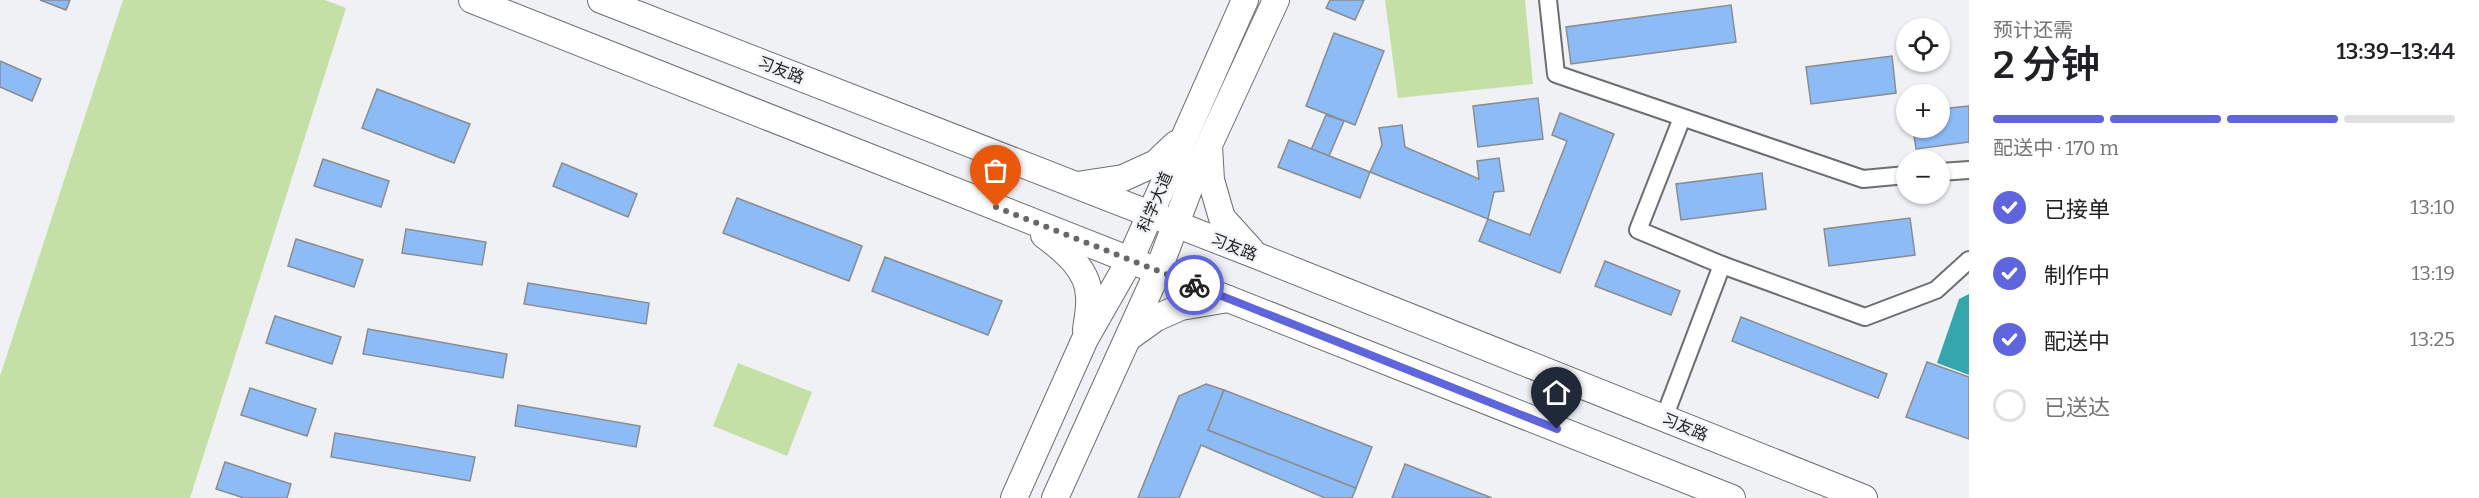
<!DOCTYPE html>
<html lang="zh">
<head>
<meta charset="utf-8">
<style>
  :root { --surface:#fff; --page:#f2f2f2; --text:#202124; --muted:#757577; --line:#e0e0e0; --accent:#5e65dd }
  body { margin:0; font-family:Bitter,"Noto Sans SC",serif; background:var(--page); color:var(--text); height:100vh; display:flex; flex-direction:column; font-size:22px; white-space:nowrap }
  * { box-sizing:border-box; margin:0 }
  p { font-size:20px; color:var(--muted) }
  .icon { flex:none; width:33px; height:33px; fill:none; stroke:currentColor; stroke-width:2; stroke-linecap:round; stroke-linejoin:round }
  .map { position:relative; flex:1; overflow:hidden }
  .drawer { display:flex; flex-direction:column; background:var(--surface); width:510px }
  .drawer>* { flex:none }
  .controls { position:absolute; left:1896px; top:18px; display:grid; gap:12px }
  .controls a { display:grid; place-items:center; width:54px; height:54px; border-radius:50%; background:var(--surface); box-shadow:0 2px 4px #0004; font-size:30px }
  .pin { position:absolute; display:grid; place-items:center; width:51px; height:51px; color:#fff; margin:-62px -26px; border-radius:50% 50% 50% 0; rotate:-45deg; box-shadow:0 0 6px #0007 }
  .pin .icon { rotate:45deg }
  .courier { position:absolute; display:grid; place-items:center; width:60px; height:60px; margin:-30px; border:4px solid #5e65dd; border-radius:50%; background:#fff; color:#222; box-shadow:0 2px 8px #0007 }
  .head em { font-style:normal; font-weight:600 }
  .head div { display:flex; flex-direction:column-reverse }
  .head { display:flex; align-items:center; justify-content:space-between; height:102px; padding:0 24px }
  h1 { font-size:39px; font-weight:600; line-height:45px }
  .bar { display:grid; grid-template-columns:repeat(4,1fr); gap:9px 6px; align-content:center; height:72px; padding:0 24px }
  .bar i { height:8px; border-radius:4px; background:var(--line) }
  .bar .selected { background:var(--accent) }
  .bar p { grid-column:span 4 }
  ol { padding:0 24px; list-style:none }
  li { display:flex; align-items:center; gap:18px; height:66px }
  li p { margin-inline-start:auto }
  li .icon { padding:6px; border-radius:50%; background:var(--accent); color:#fff; stroke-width:4 }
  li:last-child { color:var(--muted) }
  li i { width:33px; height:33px; border:3px solid var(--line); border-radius:50% }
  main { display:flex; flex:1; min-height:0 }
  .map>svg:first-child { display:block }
  .green { fill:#c5e0a7 }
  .water { fill:#35a6ab }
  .building { fill:#8dbbf6; stroke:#8a8c8f; stroke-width:1.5 }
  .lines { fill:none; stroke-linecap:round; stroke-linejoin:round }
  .minor-casing { stroke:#6c6e70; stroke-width:20 }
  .primary-casing { stroke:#6c6e70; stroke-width:28 }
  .minor { stroke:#fff; stroke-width:16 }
  .primary { stroke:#fff; stroke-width:26 }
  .done { stroke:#67686a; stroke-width:6; stroke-dasharray:0 10.8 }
  .route { stroke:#5e65dd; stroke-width:8 }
  .labels { text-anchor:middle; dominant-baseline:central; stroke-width:4.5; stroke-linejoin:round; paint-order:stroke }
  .street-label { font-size:16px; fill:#1e1f20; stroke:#eff1f4 }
</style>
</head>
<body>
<main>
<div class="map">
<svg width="1969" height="498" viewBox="0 0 1969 498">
  <rect width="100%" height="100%" fill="#eff1f4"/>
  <!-- green -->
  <g class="green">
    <path d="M123 0H325L346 8 190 498H0V376Z"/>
    <path d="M1385 0H1525L1533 84 1398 98Z"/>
    <path d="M738 363 812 392 787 456 713 426Z"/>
  </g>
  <!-- water -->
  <path class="water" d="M1969 294V375L1937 363 1959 299Z"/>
  <!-- building -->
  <g class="building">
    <path d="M40 0H70L66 10Z"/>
    <path d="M1330 0H1364L1355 20 1326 8Z"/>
    <path d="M1731 5 1736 42 1571 64 1566 27Z"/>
    <path d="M1334 33 1384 51 1355 125 1306 106Z"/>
    <path d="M1892 56 1896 93 1811 104 1806 67Z"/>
    <path d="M0 61 41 79 32 101 0 87Z"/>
    <path d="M377 89 470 124 454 163 362 128Z"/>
    <path d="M1538 98 1543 139 1478 147 1473 106Z"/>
    <path d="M1969 106V142L1916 149 1913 128H1940V109Z"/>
    <path d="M1560 113 1614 134 1560 273 1479 241 1488 219 1530 235 1567 141 1552 135Z"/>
    <path d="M1326 115 1344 121 1329 156 1311 150Z"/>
    <path d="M1402 125 1405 147 1479 179 1477 161 1499 158 1504 191 1494 192 1488 219 1370 172 1382 145 1379 128Z"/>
    <path d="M1289 140 1370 172 1360 198 1278 167Z"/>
    <path d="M323 159 389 181 381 207 314 186Z"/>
    <path d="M562 163 637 194 628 217 553 186Z"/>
    <path d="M1762 173 1766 209 1681 220 1676 184Z"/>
    <path d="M737 198 862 246 849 281 723 233Z"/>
    <path d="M1910 218 1915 255 1829 266 1824 229Z"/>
    <path d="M406 229 486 242 482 265 402 253Z"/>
    <path d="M296 239 363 260 354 287 288 266Z"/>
    <path d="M885 257 1002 301 988 335 872 291Z"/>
    <path d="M1605 261 1680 291 1671 315 1595 286Z"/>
    <path d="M528 283 649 303 646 324 524 304Z"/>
    <path d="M275 316 341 337 332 364 266 343Z"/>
    <path d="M1741 317 1887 374 1878 398 1732 341Z"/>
    <path d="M368 329 507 354 503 378 363 354Z"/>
    <path d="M1927 362 1969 377V439L1906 417Z"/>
    <path d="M1206 384 1224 390 1208 430 1356 488 1352 498H1325L1201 445 1179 498H1138L1179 396Z"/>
    <path d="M250 388 316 409 307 436 241 415Z"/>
    <path d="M1224 390 1372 447 1356 488 1208 430Z"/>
    <path d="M518 405 640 426 636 447 515 426Z"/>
    <path d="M335 433 475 457 470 481 331 457Z"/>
    <path d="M225 462 291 484 287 498H244L216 489Z"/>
    <path d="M1405 464 1492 498H1392Z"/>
  </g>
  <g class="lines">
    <!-- minor casing -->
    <g class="minor-casing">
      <g id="minor">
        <path d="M1548 0 1556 74 1863 179 1906 175"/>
        <path d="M1940 172 1969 170"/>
        <path d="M1722 265 1865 317 1936 290 1969 260"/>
        <path d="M1664 418 1722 265 1638 230 1682 118"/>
      </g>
    </g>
    <!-- primary casing -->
    <g class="primary-casing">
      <g id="primary">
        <path d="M472 0 1732 498"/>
        <path d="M601 0 1255 255 1864 498"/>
        <path d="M1209 146 1211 180 1222 218 1251 250"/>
        <path d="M1077 185 1123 178 1156 163 1176 144"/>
        <path d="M1044 235C1064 250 1089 270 1089 297 1090 308 1087 320 1086 330"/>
        <path d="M1128 338 1156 318 1181 307 1228 299"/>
        <path d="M1014 498 1085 339 1130 260 1245 0"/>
        <path d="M1055 498 1158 271 1191 184 1276 0"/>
      </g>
    </g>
    <!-- minor -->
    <use href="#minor" class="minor"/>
    <!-- primary -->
    <use href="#primary" class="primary"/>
  </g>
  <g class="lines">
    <!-- done -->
    <path class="done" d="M996 207 1194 285"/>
    <!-- route -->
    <path class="route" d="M1194 285 1557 429"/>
  </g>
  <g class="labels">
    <!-- street labels -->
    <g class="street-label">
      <text transform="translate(781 70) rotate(21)">习友路</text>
      <text transform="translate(1155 202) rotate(-67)">科学大道</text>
      <text transform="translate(1234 247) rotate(21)">习友路</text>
      <text transform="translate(1685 427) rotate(22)">习友路</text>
    </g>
  </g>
</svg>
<div class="controls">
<a><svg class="icon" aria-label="locate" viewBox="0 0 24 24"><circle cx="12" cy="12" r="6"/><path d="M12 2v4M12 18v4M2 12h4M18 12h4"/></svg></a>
<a>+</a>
<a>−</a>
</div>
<div class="pin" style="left:996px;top:207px;background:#ea580c"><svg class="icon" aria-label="bag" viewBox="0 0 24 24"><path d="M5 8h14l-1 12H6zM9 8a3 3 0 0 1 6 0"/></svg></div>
<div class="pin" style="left:1557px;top:429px;background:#1f2937"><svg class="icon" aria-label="home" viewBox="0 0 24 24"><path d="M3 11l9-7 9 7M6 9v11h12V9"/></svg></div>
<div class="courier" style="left:1194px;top:285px"><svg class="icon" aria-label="bike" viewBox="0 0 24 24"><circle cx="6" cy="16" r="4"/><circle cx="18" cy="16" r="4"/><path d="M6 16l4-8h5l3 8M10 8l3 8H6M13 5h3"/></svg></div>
</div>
<section class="drawer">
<div class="head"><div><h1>2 分钟</h1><p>预计还需</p></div><em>13:39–13:44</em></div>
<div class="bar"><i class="selected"></i><i class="selected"></i><i class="selected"></i><i></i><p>配送中 · 170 m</p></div>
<ol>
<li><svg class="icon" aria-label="check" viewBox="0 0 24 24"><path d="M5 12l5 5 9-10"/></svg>已接单<p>13:10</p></li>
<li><svg class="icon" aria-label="check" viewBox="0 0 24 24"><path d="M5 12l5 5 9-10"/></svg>制作中<p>13:19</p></li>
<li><svg class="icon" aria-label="check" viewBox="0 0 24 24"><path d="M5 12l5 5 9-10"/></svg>配送中<p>13:25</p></li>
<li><i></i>已送达</li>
</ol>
</section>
</main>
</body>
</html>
